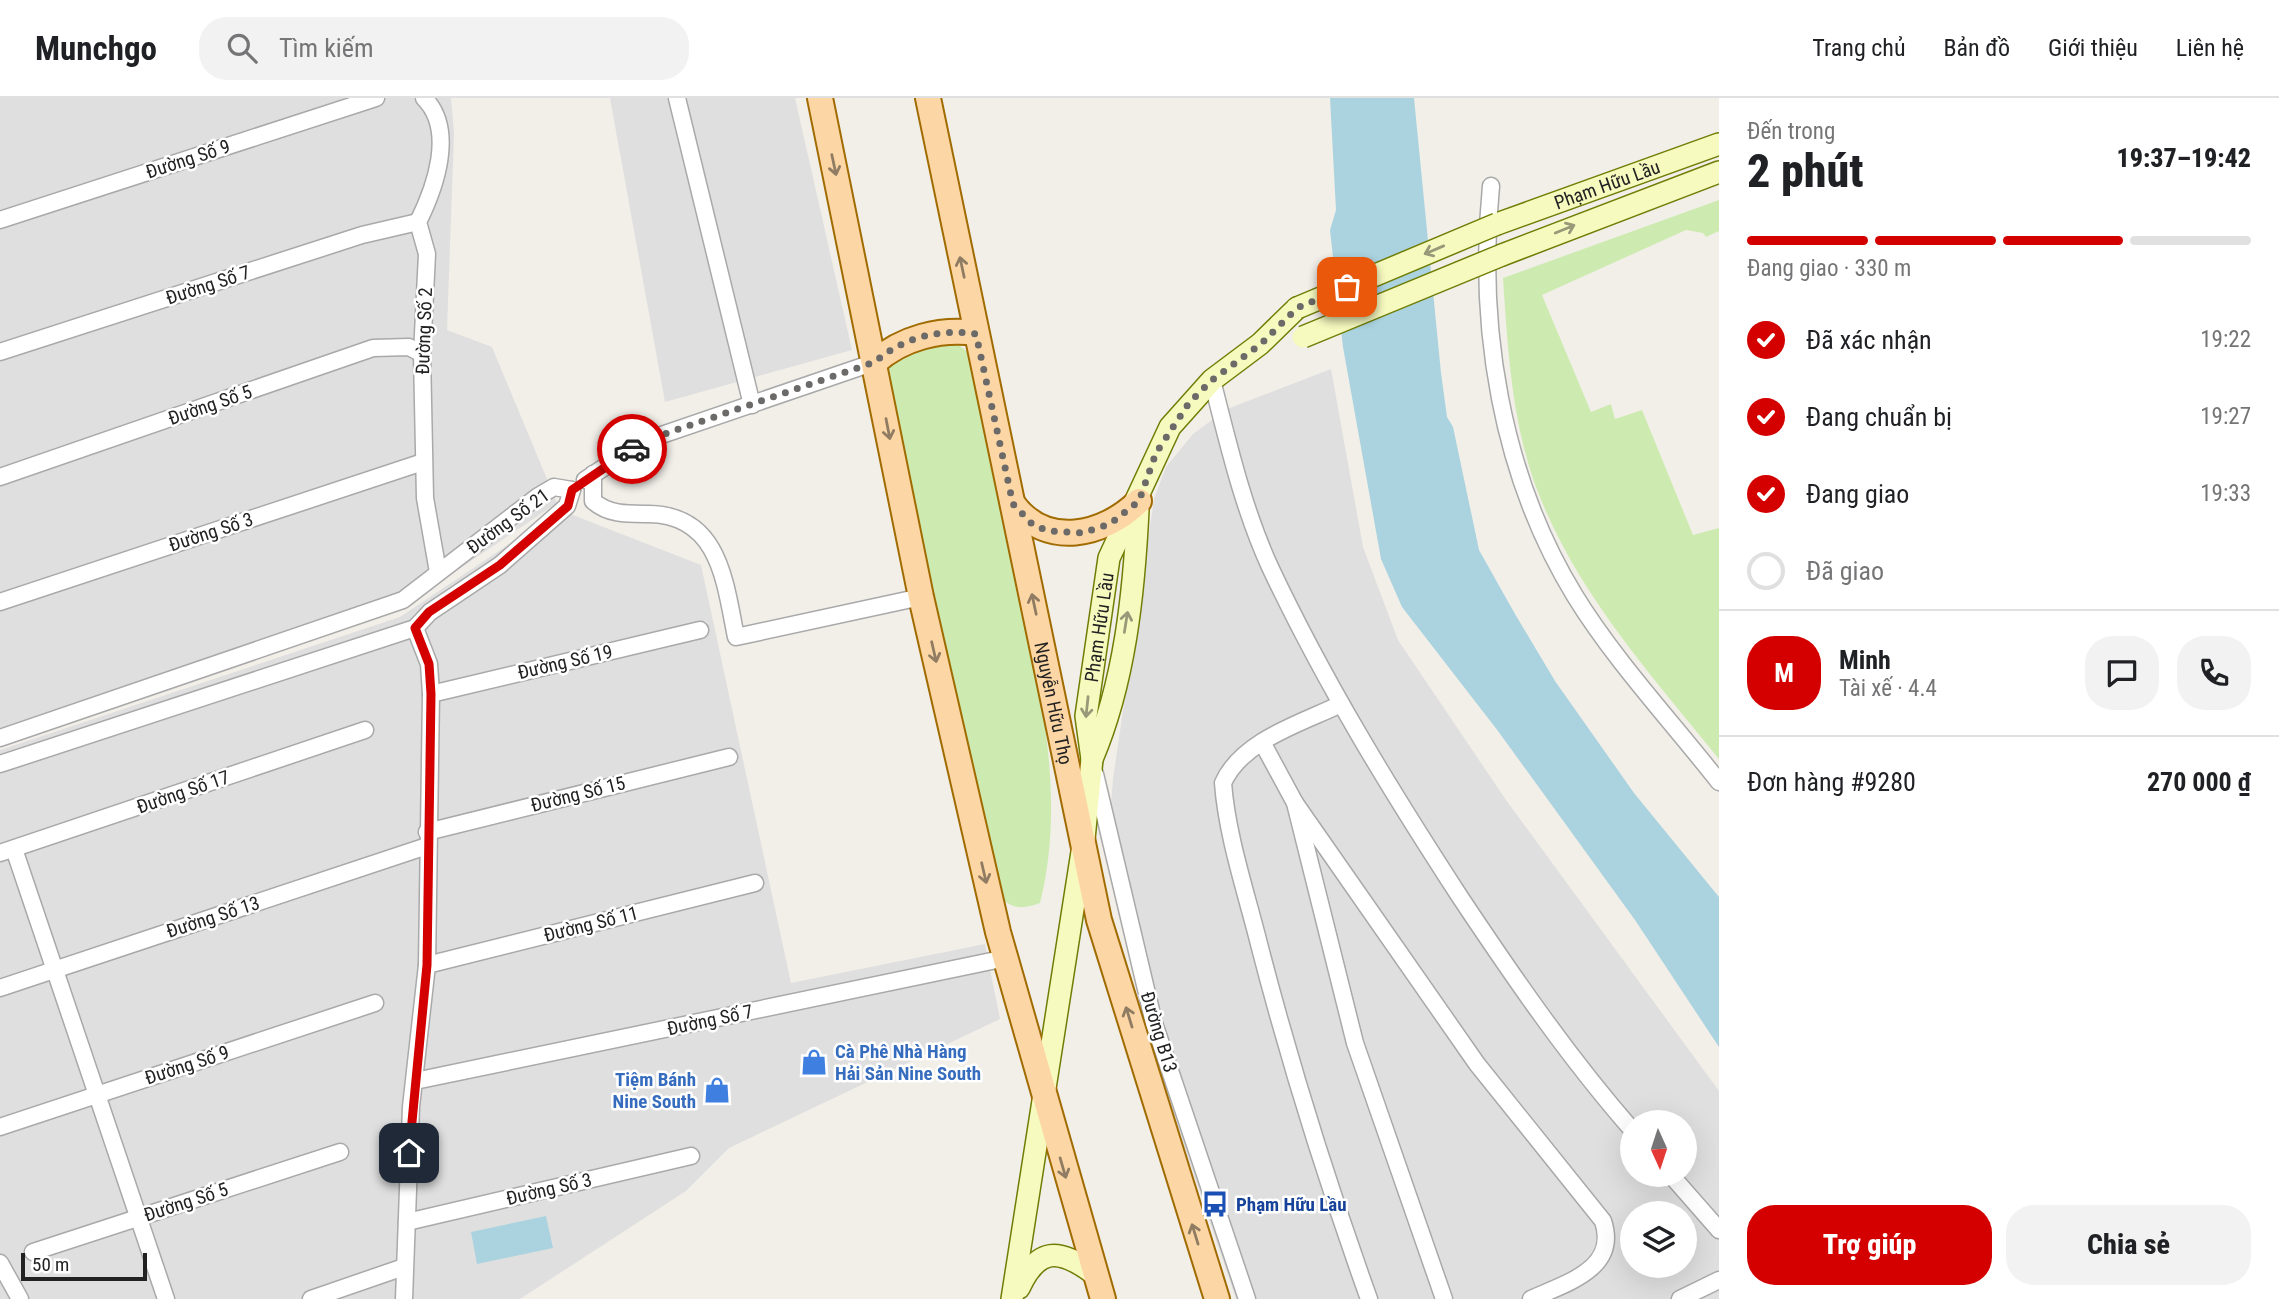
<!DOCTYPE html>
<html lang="vi">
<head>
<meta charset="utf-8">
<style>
  :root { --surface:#fff; --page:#f2f2f2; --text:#202124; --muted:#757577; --line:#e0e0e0; --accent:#d40000 }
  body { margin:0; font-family:"Roboto Condensed",sans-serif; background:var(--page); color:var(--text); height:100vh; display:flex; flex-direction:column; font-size:26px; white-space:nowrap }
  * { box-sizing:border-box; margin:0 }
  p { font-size:23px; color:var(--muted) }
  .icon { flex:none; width:38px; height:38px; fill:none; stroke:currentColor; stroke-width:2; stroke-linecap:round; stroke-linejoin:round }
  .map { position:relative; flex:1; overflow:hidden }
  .drawer { display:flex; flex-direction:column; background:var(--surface); width:560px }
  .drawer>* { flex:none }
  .needle { width:46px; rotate:177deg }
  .tools { position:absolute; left:1620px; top:1012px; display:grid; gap:14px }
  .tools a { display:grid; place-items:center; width:77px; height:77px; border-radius:50%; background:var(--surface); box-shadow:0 7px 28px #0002; font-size:35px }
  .scale { position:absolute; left:21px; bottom:18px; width:126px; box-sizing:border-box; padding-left:7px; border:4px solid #222; border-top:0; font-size:19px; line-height:24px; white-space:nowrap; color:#222; -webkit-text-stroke:5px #fff; paint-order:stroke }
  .pin { position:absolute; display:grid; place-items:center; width:60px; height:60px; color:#fff; margin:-30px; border-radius:14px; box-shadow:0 4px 10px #0006 }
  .courier { position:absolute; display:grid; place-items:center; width:70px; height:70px; margin:-35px; border:5px solid #d40000; border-radius:50%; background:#fff; color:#222; box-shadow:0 2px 9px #0007 }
  .head em { font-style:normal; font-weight:800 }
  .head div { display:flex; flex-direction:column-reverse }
  .head { display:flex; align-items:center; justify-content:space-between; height:119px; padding:0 28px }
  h1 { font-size:46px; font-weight:800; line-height:52px }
  .bar { display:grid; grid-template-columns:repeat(4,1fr); gap:10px 7px; align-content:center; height:84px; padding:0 28px }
  .bar i { height:9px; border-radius:5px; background:var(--line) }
  .bar .selected { background:var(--accent) }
  .bar p { grid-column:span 4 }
  .line { display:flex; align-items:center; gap:18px; padding:0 28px; border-top:2px solid var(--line) }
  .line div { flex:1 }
  .round { display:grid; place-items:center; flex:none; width:74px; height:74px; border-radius:28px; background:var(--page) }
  ol { padding:0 28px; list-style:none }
  li { display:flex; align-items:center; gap:21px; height:77px }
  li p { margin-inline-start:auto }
  li .icon { padding:7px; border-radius:50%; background:var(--accent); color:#fff; stroke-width:4 }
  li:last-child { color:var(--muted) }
  li i { width:38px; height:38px; border:4px solid var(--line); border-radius:50% }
  .button { display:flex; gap:14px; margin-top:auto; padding:14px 28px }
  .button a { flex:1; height:80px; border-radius:28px; background:var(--accent); color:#fff; font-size:28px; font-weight:800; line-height:80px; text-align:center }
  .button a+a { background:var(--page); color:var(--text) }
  header { display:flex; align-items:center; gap:42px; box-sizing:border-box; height:98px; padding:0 35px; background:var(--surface); border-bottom:2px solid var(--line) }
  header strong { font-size:33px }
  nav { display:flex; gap:38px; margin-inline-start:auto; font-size:24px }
  .search { width:490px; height:63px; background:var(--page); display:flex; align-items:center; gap:18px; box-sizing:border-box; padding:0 24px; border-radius:28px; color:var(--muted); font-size:26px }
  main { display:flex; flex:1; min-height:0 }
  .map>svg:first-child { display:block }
  .residential { fill:#e0dfdf; fill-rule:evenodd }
  .grass { fill:#cdebb0 }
  .water { fill:#aad3df }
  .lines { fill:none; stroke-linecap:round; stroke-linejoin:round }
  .street-casing { stroke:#a9a9a9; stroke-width:19 }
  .secondary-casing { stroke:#707d05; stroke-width:24 }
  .primary-casing { stroke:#a06b00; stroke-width:28 }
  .street { stroke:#fff; stroke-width:16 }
  .secondary { stroke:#f7fabf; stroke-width:21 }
  .primary { stroke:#fcd6a4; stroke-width:24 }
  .secondary-bridge-casing { stroke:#707d05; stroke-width:24; stroke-linecap:butt }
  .secondary-bridge { stroke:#f7fabf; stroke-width:21 }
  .oneway { stroke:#8f7c63 }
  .oneway2 { stroke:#979978 }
  .done { stroke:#6b6a68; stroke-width:7; stroke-dasharray:0 12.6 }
  .route { stroke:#d40000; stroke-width:9 }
  .labels { text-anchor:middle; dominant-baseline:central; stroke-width:5; stroke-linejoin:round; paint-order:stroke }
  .street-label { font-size:19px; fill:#222; stroke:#fff }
  .shop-label { font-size:19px; font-weight:bold; fill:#366cbe; stroke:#fff; text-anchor:start }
  .transit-label { font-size:19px; font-weight:bold; fill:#164399; stroke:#fff; text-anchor:start }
</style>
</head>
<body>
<header>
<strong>Munchgo</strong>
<div class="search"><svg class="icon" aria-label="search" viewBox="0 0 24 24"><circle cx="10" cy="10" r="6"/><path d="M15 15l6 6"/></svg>Tìm kiếm</div>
<nav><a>Trang chủ</a><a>Bản đồ</a><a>Giới thiệu</a><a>Liên hệ</a></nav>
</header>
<main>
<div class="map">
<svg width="1719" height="1201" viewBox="0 0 1719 1201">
  <rect width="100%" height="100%" fill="#f2efe9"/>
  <!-- residential -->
  <g class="residential">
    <path d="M0 0H451L454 35 447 232 492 249 557 405 398 512 0 647Z"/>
    <path d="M610 0H795L852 252 665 304Z"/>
    <path d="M1331 271 1363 449 1398 542 1506 702 1719 993V1201H1236L1174 1018 1107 756 1113 681 1154 401 1166 369 1193 336 1227 311ZM1633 1024H1685V1076H1633ZM1633 1115H1685V1167H1633Z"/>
    <path d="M560 412 701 467 791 885 985 846 1000 921 729 1050 686 1093 520 1201H0V652L400 519Z"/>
  </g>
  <!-- grass -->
  <g class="grass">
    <path d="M1719 102V133L1706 139 1703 135 1686 132 1542 197 1591 314 1611 306 1615 321 1642 312 1693 437 1719 430V661C1653 579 1580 499 1540 399 1512 330 1508 254 1503 180Z"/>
    <path d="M955 244 970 256C986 332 1002 408 1018 485 1039 589 1067 698 1040 805 1026 810 1015 812 1003 802L884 275 892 260 908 252Z"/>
  </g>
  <!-- water -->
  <g class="water">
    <path d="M1330 0H1414L1441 275 1447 319 1453 329 1479 452 1515 516 1555 583 1634 695 1719 799V949L1635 822 1498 633 1402 509 1381 461 1343 249 1330 132 1336 112Z"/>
    <path d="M546 1118 553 1150 477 1166 471 1134Z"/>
  </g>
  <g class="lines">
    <!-- street casing -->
    <g class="street-casing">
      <g id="street">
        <path d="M424 0C456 32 435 90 418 124L427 156 422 256 425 400 438 474"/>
        <path d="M677 0 752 307"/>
        <path d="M1491 88C1477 228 1501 377 1575 498 1615 563 1672 624 1719 684"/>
        <path d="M0 122 376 0"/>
        <path d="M0 254 362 137 418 124"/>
        <path d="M1212 282C1228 345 1243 410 1270 469 1324 584 1391 693 1460 799 1514 880 1569 960 1633 1033"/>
        <path d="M593 376V403C609 417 628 416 649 416 720 417 725 485 736 539L921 499"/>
        <path d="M0 379 373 250 409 249 422 256"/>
        <path d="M585 382 644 343 875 264"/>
        <path d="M0 504 423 364"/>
        <path d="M431 596 700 532"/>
        <path d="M1341 606C1302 625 1242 642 1223 685 1227 738 1246 794 1259 846 1290 966 1327 1084 1369 1201"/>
        <path d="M0 640 403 502 537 399 554 389 572 392"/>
        <path d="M1262 644 1295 705 1355 945 1444 1201"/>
        <path d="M0 666 415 530 430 514 500 467 567 408 572 392"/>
        <path d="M1095 676 1154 925 1247 1201"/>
        <path d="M1295 705 1477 966 1603 1123C1619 1171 1566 1185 1531 1201"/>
        <path d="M427 734 729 659"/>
        <path d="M14 751 166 1201"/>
        <path d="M0 755 365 632"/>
        <path d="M427 867 755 785"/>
        <path d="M0 890 427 748"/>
        <path d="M415 983 1006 860"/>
        <path d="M0 1029 375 905"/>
        <path d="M1670 1076 1719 1132"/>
        <path d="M407 1124 691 1058"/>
        <path d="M33 1154 340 1054"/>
        <path d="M0 1165 20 1201"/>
        <path d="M311 1201 404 1169"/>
        <path d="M404 1201 411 1009 427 867 431 596 429 566 415 530"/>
        <path d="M1680 1201 1719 1182"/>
      </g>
    </g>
    <!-- secondary casing -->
    <g class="secondary-casing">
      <g id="secondary">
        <path id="s1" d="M1497 126 1719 46"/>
        <path d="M1502 157 1719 74"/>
        <path d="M1092 661C1125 584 1134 494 1138 412"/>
        <path d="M1019 1190C1038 1149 1059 1150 1093 1175"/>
        <path id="s2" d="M1012 1201 1084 741 1092 661 1086 618 1109 460 1170 329 1212 282 1260 246 1297 210"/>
      </g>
    </g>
    <!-- primary casing -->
    <g class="primary-casing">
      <g id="primary">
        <path d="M820 0 921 499 998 834 1103 1201"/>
        <path id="s3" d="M928 0 1099 822 1217 1201"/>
        <path d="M875 264C902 240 940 230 976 235"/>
        <path d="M1013 406C1046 451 1104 438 1139 403"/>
      </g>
    </g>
    <!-- street -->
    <use href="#street" class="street"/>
    <!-- secondary -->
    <use href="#secondary" class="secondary"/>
    <!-- primary -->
    <use href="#primary" class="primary"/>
    <!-- secondary-bridge casing -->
    <g class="secondary-bridge-casing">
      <g id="secondary-bridge">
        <path d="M1297 210 1497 126"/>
        <path d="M1303 239 1502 157"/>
      </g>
    </g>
    <!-- secondary-bridge -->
    <use href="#secondary-bridge" class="secondary-bridge"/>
  </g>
  <!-- one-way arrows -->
  <defs><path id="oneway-shaft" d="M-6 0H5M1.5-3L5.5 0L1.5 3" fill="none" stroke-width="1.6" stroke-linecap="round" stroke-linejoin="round" transform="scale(1.75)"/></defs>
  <g class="oneway">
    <use href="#oneway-shaft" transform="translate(834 67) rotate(78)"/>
    <use href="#oneway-shaft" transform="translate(962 169) rotate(-102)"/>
    <use href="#oneway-shaft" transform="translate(888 331) rotate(79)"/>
    <use href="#oneway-shaft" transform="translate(1034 506) rotate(-102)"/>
    <use href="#oneway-shaft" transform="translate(934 554) rotate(77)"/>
    <use href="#oneway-shaft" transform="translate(984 775) rotate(77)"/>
    <use href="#oneway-shaft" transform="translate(1129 919) rotate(-107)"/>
    <use href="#oneway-shaft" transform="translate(1063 1070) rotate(74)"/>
    <use href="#oneway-shaft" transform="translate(1195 1136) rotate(-107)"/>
  </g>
  <g class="oneway2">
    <use href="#oneway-shaft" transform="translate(1565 131) rotate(-22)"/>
    <use href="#oneway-shaft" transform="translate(1434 152) rotate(157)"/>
    <use href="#oneway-shaft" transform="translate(1126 524) rotate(-81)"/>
    <use href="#oneway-shaft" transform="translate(1087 609) rotate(96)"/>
  </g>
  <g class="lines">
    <!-- done -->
    <path class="done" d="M632 351 644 343 875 264C902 240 940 230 976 236L1013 406 1033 427 1049 433 1082 435 1110 426 1139 403 1156 355 1189 305 1212 282 1261 246 1297 210 1347 189"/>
    <!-- route -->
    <path class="route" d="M409 1055 427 867 431 596 429 566 415 530 429 514 500 467 568 408 572 392 632 351"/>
  </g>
  <!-- icons -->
  <defs>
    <g id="shop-bare" transform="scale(2.1)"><path d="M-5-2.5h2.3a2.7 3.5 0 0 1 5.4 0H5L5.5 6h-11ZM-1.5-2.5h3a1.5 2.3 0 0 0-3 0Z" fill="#3f7fe0" stroke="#fff" stroke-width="2.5" paint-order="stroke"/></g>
    <g id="bus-bare" transform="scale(2.1)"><path d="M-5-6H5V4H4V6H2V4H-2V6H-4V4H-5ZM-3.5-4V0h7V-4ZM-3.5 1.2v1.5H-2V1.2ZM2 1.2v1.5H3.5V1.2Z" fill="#1a4fb4" stroke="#fff" stroke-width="2.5" paint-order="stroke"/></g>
  </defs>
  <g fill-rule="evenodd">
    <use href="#shop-bare" x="814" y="964"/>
    <use href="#shop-bare" x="717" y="992"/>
    <use href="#bus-bare" x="1215" y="1106"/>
  </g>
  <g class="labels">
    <!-- street labels -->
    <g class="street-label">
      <text transform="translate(188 61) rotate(-18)">Đường Số 9</text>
      <text stroke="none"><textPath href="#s1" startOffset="117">Phạm Hữu Lầu</textPath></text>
      <text transform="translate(208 187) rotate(-18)">Đường Số 7</text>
      <text transform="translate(424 233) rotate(-88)">Đường Số 2</text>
      <text transform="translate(210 307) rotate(-19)">Đường Số 5</text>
      <text transform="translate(508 423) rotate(-36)">Đường Số 21</text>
      <text transform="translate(211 434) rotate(-18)">Đường Số 3</text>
      <text stroke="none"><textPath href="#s2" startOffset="679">Phạm Hữu Lầu</textPath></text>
      <text transform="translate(565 564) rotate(-13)">Đường Số 19</text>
      <text stroke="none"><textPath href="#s3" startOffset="618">Nguyễn Hữu Thọ</textPath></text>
      <text transform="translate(183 694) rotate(-19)">Đường Số 17</text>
      <text transform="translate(578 696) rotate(-14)">Đường Số 15</text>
      <text transform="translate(213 819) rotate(-18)">Đường Số 13</text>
      <text transform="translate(591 826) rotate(-14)">Đường Số 11</text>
      <text transform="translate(710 922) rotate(-12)">Đường Số 7</text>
      <text transform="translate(1159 934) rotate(73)">Đường B13</text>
      <text transform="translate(187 967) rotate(-18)">Đường Số 9</text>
      <text transform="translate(549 1091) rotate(-13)">Đường Số 3</text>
      <text transform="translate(186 1104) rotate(-18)">Đường Số 5</text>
    </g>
    <!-- shop labels -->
    <g class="shop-label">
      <text x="835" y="953">Cà Phê Nhà Hàng<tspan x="835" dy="22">Hải Sản Nine South</tspan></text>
      <text x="696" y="981" text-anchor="end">Tiệm Bánh<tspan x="696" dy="22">Nine South</tspan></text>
    </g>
    <!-- transit labels -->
    <g class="transit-label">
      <text x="1236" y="1106">Phạm Hữu Lầu</text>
    </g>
  </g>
</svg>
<div class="tools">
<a><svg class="needle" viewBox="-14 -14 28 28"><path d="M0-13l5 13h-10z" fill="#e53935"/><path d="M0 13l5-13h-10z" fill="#757577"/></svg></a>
<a><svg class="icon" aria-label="layers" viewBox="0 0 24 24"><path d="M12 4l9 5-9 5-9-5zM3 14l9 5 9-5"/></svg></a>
</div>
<div class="scale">50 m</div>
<div class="pin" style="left:1347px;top:189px;background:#ea580c"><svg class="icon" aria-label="bag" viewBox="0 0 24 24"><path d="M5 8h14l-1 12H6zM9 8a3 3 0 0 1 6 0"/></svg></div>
<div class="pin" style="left:409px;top:1055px;background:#1f2937"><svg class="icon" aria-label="home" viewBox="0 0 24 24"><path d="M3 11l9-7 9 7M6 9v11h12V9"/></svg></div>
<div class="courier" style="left:632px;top:351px"><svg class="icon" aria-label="car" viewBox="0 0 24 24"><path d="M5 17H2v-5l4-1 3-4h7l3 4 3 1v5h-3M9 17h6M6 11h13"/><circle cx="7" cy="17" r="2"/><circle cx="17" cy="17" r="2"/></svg></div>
</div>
<section class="drawer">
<div class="head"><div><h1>2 phút</h1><p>Đến trong</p></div><em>19:37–19:42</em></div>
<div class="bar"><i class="selected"></i><i class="selected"></i><i class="selected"></i><i></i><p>Đang giao · 330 m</p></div>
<ol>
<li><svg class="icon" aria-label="check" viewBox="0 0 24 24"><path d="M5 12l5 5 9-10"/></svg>Đã xác nhận<p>19:22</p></li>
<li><svg class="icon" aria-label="check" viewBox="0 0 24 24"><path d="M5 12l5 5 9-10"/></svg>Đang chuẩn bị<p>19:27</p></li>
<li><svg class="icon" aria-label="check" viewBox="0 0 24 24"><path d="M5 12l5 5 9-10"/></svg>Đang giao<p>19:33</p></li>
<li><i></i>Đã giao</li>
</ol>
<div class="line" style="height:126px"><b class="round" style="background:var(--accent);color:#fff">M</b><div><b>Minh</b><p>Tài xế · 4.4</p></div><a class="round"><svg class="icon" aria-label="chat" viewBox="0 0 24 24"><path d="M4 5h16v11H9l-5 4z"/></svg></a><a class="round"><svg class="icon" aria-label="phone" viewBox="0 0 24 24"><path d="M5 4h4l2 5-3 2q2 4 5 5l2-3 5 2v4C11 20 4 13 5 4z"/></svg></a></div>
<div class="line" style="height:91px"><div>Đơn hàng #9280</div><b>270 000 ₫</b></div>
<div class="button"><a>Trợ giúp</a><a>Chia sẻ</a></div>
</section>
</main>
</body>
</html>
